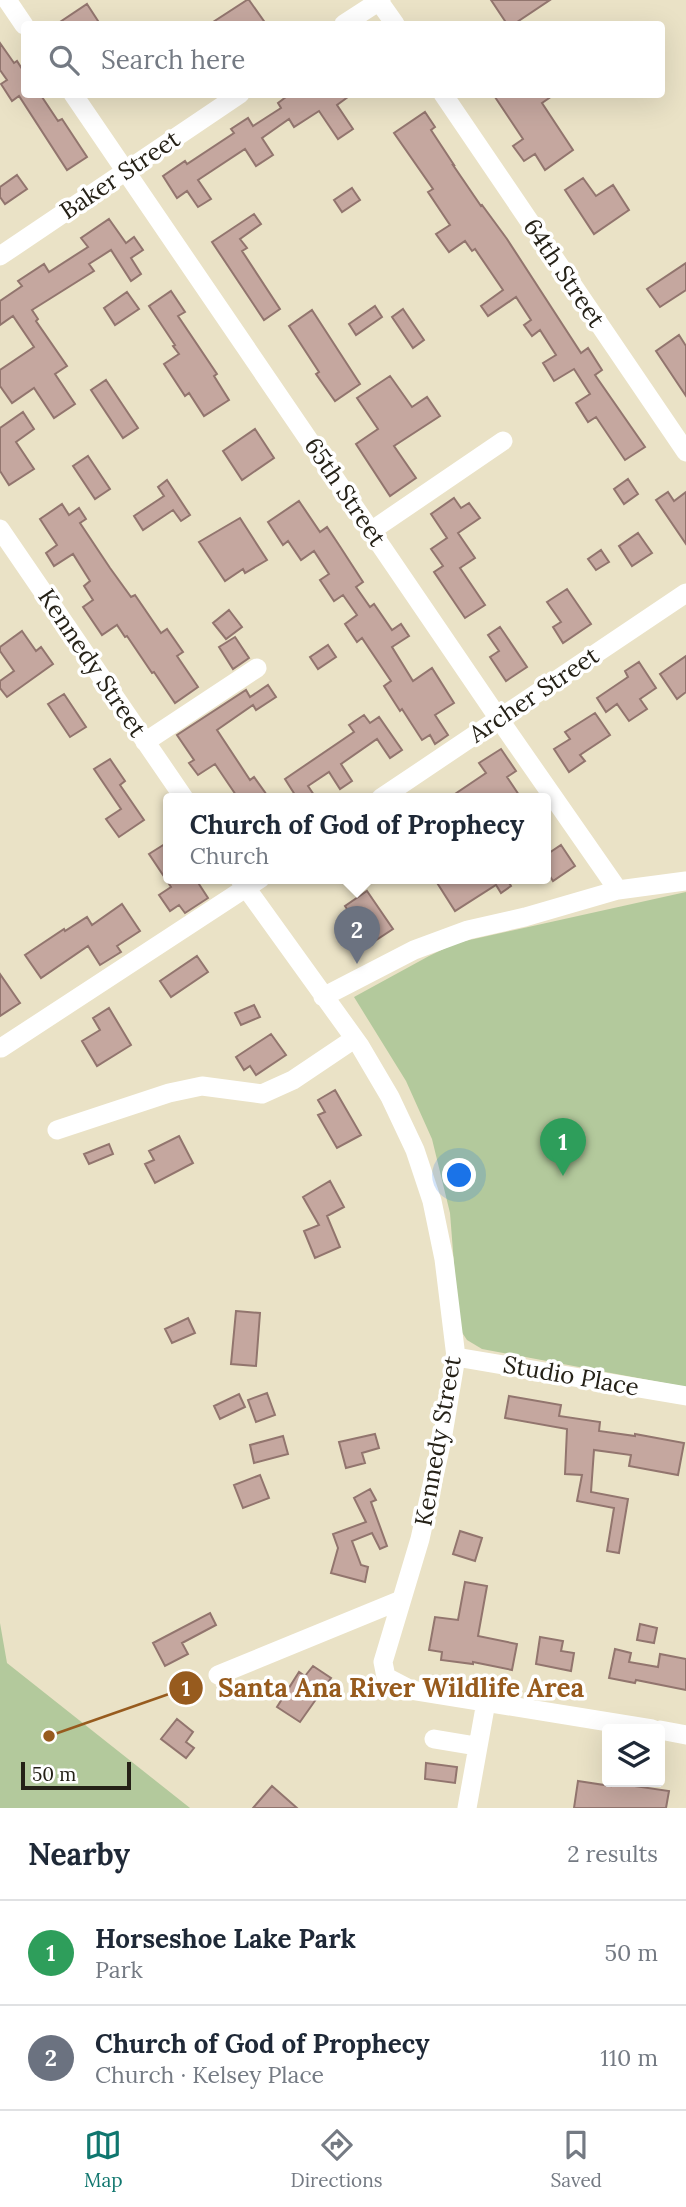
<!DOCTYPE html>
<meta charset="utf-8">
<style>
body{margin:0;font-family:Lora,serif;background:#f2f2f3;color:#1f2937}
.controls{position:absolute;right:21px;bottom:21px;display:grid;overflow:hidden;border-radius:7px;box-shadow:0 7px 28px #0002}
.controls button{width:63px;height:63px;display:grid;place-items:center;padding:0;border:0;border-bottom:2px solid #e0e1e3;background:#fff;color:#1f2937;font:35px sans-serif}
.scale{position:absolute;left:21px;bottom:18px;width:110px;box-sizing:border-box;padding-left:7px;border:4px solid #252117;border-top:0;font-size:19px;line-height:24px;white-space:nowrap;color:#252117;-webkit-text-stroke:5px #fff;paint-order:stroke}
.you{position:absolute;left:460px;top:1176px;width:24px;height:24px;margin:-18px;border:5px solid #fff;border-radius:50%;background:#1a73e8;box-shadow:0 0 0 10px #1a73e833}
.badge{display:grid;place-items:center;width:46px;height:46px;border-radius:50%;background:#0f766e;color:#fff;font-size:23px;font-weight:700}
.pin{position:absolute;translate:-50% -58px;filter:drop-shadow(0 2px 4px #0008)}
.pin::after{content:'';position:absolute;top:37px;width:24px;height:21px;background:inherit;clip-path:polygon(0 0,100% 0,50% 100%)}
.popup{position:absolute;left:163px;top:793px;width:388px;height:91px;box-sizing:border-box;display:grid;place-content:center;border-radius:7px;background:#fff;filter:drop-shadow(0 2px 5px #0005);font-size:23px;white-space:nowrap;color:#747a83}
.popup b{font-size:26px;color:#1f2937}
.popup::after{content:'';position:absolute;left:50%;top:100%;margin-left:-14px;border:14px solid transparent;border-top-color:#fff}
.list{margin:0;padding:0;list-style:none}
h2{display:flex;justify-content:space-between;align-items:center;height:91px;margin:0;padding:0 28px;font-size:30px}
h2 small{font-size:23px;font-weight:400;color:#747a83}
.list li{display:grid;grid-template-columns:46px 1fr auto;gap:21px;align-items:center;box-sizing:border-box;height:105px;padding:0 28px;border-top:2px solid #e0e1e3}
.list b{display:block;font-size:26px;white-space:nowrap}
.list p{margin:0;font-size:23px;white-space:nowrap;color:#747a83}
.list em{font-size:23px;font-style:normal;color:#747a83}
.icon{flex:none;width:38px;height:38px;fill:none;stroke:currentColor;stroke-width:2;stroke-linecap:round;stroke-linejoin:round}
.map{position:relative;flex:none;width:686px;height:1808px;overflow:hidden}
.search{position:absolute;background:#fff;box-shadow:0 7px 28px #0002;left:21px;right:21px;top:21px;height:77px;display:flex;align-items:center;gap:18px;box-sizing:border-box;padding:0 24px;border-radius:7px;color:#747a83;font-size:26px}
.sheet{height:301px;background:#fff}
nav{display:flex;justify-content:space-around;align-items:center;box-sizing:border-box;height:98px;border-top:2px solid #e0e1e3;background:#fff;font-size:19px;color:#747a83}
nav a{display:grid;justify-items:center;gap:4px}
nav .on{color:#0f766e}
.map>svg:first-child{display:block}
</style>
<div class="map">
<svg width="686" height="1808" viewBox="0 0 686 1808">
<rect width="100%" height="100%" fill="#eae2c6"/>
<path fill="#b3c99c" d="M686,892V1387L482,1349L467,1340L459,1328L450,1213L432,1139L406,1081L354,997L429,956L456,943Z
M0,1623L7,1663L190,1808H0Z"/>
<path fill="#c5a79f" stroke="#92756e" stroke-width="2" d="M247,0H249L266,24H210Z
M491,0H550L514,24H507Z
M87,4L100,24H57Z
M0,43L14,63L17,61L24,72V93L22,94H40L58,121L62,119L87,157L67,170L19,96L12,101L1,84L7,80L0,70Z
M290,94H352L337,105L353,129L338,139L319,111L294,127L289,119L262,138L273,155L256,166L245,149L198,180L211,199L198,207L187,191L177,198L163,176L185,161L187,164L234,133L231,129L248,118L253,126L281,108L278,103Z
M493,94H555L542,103L573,150L545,170L535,154L524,161L513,146L523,139Z
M425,112L435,127L431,130L454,165H453L481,206L482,205L507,239L581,353L588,348L602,370L595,375L645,447L625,460L596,417L588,422L576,403L590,394L574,369L554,381L543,363L556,355L540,330L532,336L524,325L531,320L516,297L488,316L481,306L503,290L475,249L472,251L465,241L449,252L436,234L450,225L428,192L433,189L394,133Z
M17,175L27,189L5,204L0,197V187Z
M583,178L596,196L613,185L629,210L594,234L565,190Z
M352,188L360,200L342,212L334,200Z
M254,214L261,224L240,239L247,248L242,251L280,309L264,320L212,242Z
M109,219L126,243L134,237L143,250L131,258L141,274L131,281L111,250L89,264L94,271L32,310L38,319L36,321L67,366L55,374L75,404L54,418L34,388L12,403L0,386V370L34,347L13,316L0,325V301L22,286L18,281L44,264L49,272L88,247L81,238Z
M686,263V290L660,307L647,289Z
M171,291L185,312L178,316L217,374L214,376L229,400L204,416L189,393L185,396L164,364L179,354L173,346L175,345L149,306Z
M127,292L139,309L115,325L104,308Z
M375,306L382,317L356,335L349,324Z
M403,309L424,340L413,348L392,317Z
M312,310L360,384L335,401L316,374L319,372L289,326Z
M679,335L686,346V396L656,351Z
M390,376L412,407L427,397L440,416L394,446L416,478L390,496L356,444L378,429L357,398Z
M106,380L138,428L123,438L91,390Z
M23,412L34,429L16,442L34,469L9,485L0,471V428Z
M255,429L274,458L242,480L223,451Z
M88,456L110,489L95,499L73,466Z
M628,479L638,494L624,504L614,489Z
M167,480L190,515L181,521L173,510L143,530L134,516L164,496L158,487Z
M668,492L674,501L686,492V544L656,500Z
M454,498L461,508L469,503L480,518L458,533L475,558L460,568L485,605L465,618L434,572L443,566L431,549L447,538L431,514Z
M299,501L320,532L327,527L339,545L363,582L356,587L370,607L374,604L392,630L401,624L409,636L392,647L413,681L432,668L454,703L435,715L448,735L435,744L430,735L422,740L402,709L400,711L384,686L391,681L362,638L357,642L345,624L357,615L343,595L334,601L320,580L329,574L314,551L301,560L288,541L283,545L268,522Z
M62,504L69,515L79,508L86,519L80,523L110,568L131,597L135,595L161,633L167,629L183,652L177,656L198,687L175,703L154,672L152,673L127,636L125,637L117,625L102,635L83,607L93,600L84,586L90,581L73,554L54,566L46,553L57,545L40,519Z
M240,518L267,560L245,573L243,569L225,581L199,542Z
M638,533L652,553L632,566L619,546Z
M601,550L609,562L596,570L588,559Z
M567,589L591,624L563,643L553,627L561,622L547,602Z
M229,610L242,627L226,639L213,623Z
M500,627L527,667L506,681L490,657L499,651L488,635Z
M22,631L36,651L41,647L53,664L7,697L0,688V681L14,671L0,651V647Z
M235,637L249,658L233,669L219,647Z
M328,645L336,657L318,669L310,657Z
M686,656V692L677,699L660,674Z
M639,662L656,688L640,699L647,709L629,721L617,704L606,712L597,698L628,677L625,671Z
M268,685L276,697L256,710L253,705L217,730L250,780L254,777L269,798H238L215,764L198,775L189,763L194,760L177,735L246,690L250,697Z
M64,694L86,727L70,737L48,704Z
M595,713L610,735L580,755L585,761L569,772L554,749L570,739L565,732Z
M364,715L370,723L379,717L402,750L390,758L377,739L341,764L352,781L340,789L329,772L308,786L316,798H297L285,779L354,732L349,725Z
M501,749L516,771L507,777L521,798H449L486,773L479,763Z
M110,759L125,781L120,785L144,820L119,837L106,819L121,809L94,769Z
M168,842V878H195L208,898L185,913L179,905L170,911L159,895L171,887L149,854Z
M561,845L575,866L553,881L546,870V855Z
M434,878H506L511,886L501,893L496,885L455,911Z
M367,891L393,929L370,944L345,906Z
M122,904L140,931L117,946L121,952L100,965L88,946L41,978L25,955L64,929L65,931L87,917L92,925Z
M197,956L208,972L171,997L160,981Z
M0,974L20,1003L0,1016Z
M254,1005L260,1017L241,1025L235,1013Z
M109,1008L131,1045L97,1066L82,1041L100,1030L93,1018Z
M271,1034L286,1055L256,1075L250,1066L244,1070L236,1057Z
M335,1090L361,1135L337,1148L318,1115L325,1112L318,1100Z
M179,1136L193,1163L155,1183L145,1164L154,1160L149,1151Z
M109,1144L113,1154L89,1164L84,1154Z
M330,1181L344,1207L327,1216L340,1247L315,1258L304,1231L319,1225L303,1197Z
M236,1311L260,1313L256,1366L231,1364Z
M188,1318L195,1333L172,1343L165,1329Z
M267,1393L275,1415L256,1422L248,1400Z
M239,1394L245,1407L220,1419L214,1406Z
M509,1396L561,1405L559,1416L600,1422L599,1431L635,1436V1434L684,1443L678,1475L629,1466L631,1455L594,1450L591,1492L628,1499L619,1553L607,1551L614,1508L577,1501L582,1475L565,1474L567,1429L505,1418Z
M375,1434L379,1448L362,1453L365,1463L346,1468L339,1442Z
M283,1436L288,1454L254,1463L250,1445Z
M260,1475L269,1498L243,1508L234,1485Z
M370,1489L376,1500L371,1502L387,1546L380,1549L372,1533L352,1541L361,1565L368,1567L365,1582L331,1573L338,1548L333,1534L366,1522L354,1498Z
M460,1531L482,1538L475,1561L453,1554Z
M465,1582L487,1586L478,1636L517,1644L512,1670L473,1662V1664L441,1660L442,1652L429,1650L435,1617L458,1620Z
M210,1613L216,1625L182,1643L188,1654L165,1666L153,1643Z
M640,1624L657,1628L654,1643L637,1640Z
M540,1637L563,1641L561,1651L574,1653L571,1671L536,1664Z
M615,1649L631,1653L629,1662L658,1667L660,1654L686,1659V1690L636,1680L635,1683L609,1678Z
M313,1666L331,1678L300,1722L277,1707L299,1672L305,1676Z
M177,1719L193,1732L186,1742L194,1748L186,1758L161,1739Z
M426,1763L457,1767L455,1783L425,1779Z
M578,1781L611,1786L612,1782H635L634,1786L669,1791L666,1808H574Z
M272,1786L297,1808H253Z"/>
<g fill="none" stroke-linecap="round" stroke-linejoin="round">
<path stroke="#fff" stroke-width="19" d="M7,0L24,25
M378,0L395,24
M344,24L381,0
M73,94L499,719L618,890
M443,94L686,452
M0,256L240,94
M0,529L184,798
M371,531L503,441
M145,742L257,668
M381,798L686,593
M239,878L360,1046L390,1097L415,1150L432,1201L444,1259L456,1357L442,1440L420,1539L383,1662L386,1677L411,1690L652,1729
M323,997L414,950L468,930L525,917L618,890L686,881
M1,1048L261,878
M57,1130L169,1093L202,1086L262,1094L293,1080L354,1039
M456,1357L686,1396
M218,1675L401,1600
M660,1730L686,1735
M434,1739L476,1746
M467,1808L486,1702"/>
</g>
<g text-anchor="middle" stroke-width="7" stroke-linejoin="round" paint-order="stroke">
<g font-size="24" fill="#252117" stroke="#fff">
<text transform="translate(120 175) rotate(-34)" y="8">Baker Street</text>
<text transform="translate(564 273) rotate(56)" y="8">64th Street</text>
<text transform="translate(345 492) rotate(56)" y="8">65th Street</text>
<text transform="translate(92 663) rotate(56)" y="8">Kennedy Street</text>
<text transform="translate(534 695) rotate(-34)" y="8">Archer Street</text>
<text transform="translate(571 1376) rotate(10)" y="8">Studio Place</text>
<text transform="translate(438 1441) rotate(-80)" y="8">Kennedy Street</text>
</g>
</g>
<path fill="none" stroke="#975b1e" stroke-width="2.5" d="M49 1736L186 1688"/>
<g fill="#975b1e" stroke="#fff" stroke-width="2.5">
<circle cx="49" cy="1736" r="7"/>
<circle cx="186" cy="1688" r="18"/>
</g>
<g font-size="21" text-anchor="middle" font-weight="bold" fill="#fff">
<text x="186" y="1696">1</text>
</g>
<g font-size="26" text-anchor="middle" font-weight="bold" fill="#975b1e" stroke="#fff" stroke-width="7" stroke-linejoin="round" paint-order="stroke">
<text x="401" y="1697">Santa Ana River Wildlife Area</text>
</g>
</svg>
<div class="controls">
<button><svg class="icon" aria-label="layers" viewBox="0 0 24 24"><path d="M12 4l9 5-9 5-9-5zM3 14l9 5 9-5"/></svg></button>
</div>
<div class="scale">50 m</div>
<div class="you"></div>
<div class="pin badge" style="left:563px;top:1176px;background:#2e9e5b">1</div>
<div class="pin badge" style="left:357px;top:964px;background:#6b7280">2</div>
<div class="popup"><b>Church of God of Prophecy</b>Church</div>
<div class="search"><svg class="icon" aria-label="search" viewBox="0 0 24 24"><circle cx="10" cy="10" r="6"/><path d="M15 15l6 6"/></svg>Search here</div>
</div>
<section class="sheet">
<h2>Nearby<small>2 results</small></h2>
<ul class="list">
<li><span class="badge" style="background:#2e9e5b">1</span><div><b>Horseshoe Lake Park</b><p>Park</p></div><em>50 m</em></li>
<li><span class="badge" style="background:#6b7280">2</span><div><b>Church of God of Prophecy</b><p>Church · Kelsey Place</p></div><em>110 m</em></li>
</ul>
</section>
<nav>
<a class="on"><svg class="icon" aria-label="map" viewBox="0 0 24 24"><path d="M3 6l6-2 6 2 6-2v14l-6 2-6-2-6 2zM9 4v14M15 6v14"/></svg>Map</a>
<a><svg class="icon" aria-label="directions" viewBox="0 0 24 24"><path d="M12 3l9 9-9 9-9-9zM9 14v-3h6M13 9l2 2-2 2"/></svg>Directions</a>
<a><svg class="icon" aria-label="saved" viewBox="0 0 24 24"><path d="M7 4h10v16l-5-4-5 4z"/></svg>Saved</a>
</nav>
